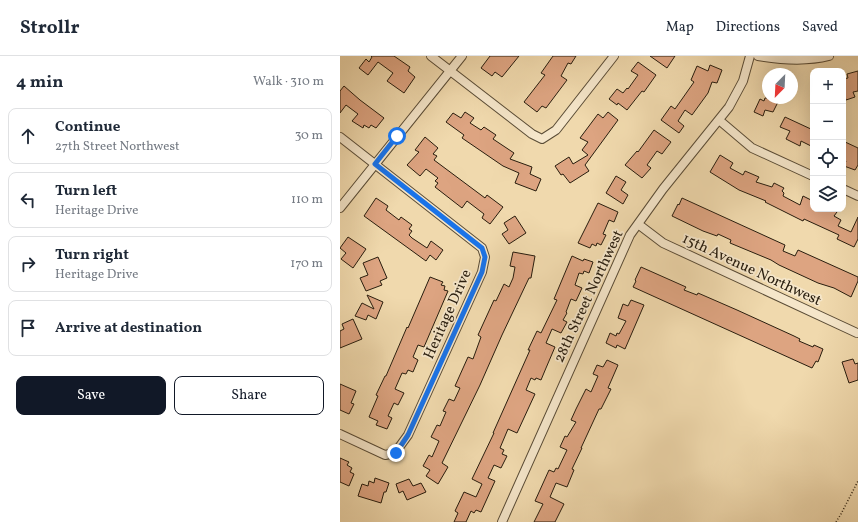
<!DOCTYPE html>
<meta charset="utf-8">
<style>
body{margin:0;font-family:Vollkorn,serif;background:#f2f2f3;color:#1f2937}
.controls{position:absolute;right:12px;top:12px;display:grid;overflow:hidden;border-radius:8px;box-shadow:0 4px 16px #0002}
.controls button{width:36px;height:36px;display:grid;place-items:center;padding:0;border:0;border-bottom:1px solid #e0e1e3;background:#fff;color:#1f2937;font:20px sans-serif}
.compass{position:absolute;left:422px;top:12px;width:36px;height:36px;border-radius:50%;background:#fff;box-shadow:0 4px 16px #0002;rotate:204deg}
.stop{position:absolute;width:12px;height:12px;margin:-9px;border:3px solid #1a73e8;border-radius:50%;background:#fff}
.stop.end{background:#1a73e8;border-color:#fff;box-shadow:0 1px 4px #0008}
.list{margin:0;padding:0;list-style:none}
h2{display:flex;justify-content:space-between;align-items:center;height:52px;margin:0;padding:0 16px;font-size:17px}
h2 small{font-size:13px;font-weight:400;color:#747a83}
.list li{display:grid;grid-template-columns:26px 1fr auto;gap:12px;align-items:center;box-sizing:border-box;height:56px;margin:0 8px 8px;padding:0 8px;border:1px solid #e0e1e3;border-radius:8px}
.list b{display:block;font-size:15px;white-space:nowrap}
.list p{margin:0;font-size:13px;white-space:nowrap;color:#747a83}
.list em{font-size:13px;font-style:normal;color:#747a83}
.actions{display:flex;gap:8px;padding:12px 16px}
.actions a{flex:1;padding:9px 0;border:1px solid #111827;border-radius:8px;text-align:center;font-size:14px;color:#111827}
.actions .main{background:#111827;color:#fff}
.icon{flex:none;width:22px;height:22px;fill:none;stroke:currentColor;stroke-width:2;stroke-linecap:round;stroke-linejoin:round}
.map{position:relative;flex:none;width:518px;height:466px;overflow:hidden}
header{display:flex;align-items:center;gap:24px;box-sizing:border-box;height:56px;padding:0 20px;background:#fff;border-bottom:1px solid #e0e1e3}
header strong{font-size:19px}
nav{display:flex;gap:22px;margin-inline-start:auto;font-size:14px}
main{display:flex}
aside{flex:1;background:#fff}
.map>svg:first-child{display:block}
</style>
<header>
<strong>Strollr</strong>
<nav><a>Map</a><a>Directions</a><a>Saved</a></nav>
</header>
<main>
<aside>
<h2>4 min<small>Walk · 310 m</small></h2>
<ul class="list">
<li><svg class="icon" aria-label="ahead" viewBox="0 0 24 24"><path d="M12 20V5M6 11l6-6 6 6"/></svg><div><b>Continue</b><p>27th Street Northwest</p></div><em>30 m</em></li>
<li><svg class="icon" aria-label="left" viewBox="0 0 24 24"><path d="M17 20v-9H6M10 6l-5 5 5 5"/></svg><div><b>Turn left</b><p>Heritage Drive</p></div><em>110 m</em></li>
<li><svg class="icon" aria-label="right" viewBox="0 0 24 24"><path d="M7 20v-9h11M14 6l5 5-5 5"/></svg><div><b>Turn right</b><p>Heritage Drive</p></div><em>170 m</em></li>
<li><svg class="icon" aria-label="arrive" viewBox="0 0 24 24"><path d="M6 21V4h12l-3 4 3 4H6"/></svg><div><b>Arrive at destination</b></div></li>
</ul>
<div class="actions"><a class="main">Save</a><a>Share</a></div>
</aside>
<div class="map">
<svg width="518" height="466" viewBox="0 0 518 466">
<rect width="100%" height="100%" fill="#f0d9ad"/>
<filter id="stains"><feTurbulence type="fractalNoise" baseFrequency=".005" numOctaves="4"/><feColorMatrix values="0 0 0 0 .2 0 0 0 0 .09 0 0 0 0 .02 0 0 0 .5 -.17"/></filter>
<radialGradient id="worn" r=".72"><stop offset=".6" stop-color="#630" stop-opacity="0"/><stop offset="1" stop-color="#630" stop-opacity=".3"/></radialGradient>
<path fill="#dda481" stroke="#281d0e" d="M31,0H54L70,11L68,15L75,21L64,37L47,25L53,17L38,6L28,19L19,12L26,3L29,6L32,1Z
M150,0H179L162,21L155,16L152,20L141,12Z
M213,0H236L231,8L228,7L221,20L227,24L206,52L202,50L197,56L184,46L205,19L201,17Z
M310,0H335L327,12Z
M298,6L316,19L304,36L302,35L287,54L278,47L277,49L269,43L277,33L283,37L287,32L288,33L298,19L291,15Z
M370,9L382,14L377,27L372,26L368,37L352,59L345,54L338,65L344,70L339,77L321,64L331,50L335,53L354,26L351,24L357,10L368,15Z
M518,15V35L513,36L515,41L506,44L503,33V23L508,22L507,18Z
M4,30L20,44L44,62L36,72L31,69L29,72L24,69L23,72L12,65L18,58L6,49L0,57V35Z
M425,42H440L433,56L425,54L423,60L414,56L420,43L424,45Z
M125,56L134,62L130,67L141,74L144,71L156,79L153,83L174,97L170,103L192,111L190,118L201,123L196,135L175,127L179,117L163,110L122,82L124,79L106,66L113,57L121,62Z
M268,56L278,64L245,109L249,115L230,127L223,118L221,119L215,110L229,101L233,108L248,99L242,94L248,86L240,82L258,58L263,62Z
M445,61L473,74V91L461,85L460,90L446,83L450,75L440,71Z
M314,74L331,86L322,98L317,95L307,109L311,112L302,122L285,109L297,95L298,96Z
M85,81L98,92L93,98L97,100L94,104L145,142L147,139L163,151L150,168L142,162L144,158L127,145L122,152L95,131L98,127L95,125L98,122L86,113L80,120L67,109L79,96L75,94Z
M503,85L518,92V109L515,114L504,110L506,105L503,104Z
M380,99L393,107L390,112L403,119L405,115L419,121L416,126L432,131L434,127L444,132L442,135L444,137L443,140L460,149L463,140L473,145V153H491L497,156L494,160L501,164L498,170L511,176L518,161V183L514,191L497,183L499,179L464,163L463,165L425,146L426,145L399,134L370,116Z
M276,120L286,126L281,134L288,139L283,148L266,137Z
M36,142L48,150L46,154L59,164L61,161L72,169L69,173L72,175L69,179L72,182L87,192L91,185L103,194L96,204L90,199L86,205L24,160Z
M342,142L445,189L443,195L455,200L458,194L518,221V225L511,241L494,232L478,227L439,209L431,204L390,187L391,184L378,178L377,180L363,175L332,160L338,148L339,149Z
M258,147L278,156L274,166L269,164L263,178L266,179L261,189L257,187L256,190L252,188L250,192L238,187Z
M175,160L186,177L169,188L162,178L168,174L164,167Z
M8,181L26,193L13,212L1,203L6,197L0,192Z
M173,196L195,200L191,222H189L162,279L140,329L102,407L108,411L98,428L86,420L90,414L83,410L89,399L92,401L99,385L91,381L97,369L100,370L106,356L103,355L109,343L114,345L120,332L115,330L128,301L133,303L141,281L138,279L154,244L156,245L164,228L169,231L173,222L175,211L170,210Z
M232,200L243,205L244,203L253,206L249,217L244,215L243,218L239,217L235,229L242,232L236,245L231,243L226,256L227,257L223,264L227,266L221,277L212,273L206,287L215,291L206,312L201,324L196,322L195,324L191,322L186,334L195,338L177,377L168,373L160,392L164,394L162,398L167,400L161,412L154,409L148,422L155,425L141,456L136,454L134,457L131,455L126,466H114L118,457L115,455L124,436L136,441L142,428L132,423L154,377H153L190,294H188L197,275L201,277L217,244L214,243Z
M38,201L47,222L40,225L42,229L26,235L20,222L28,219L23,207Z
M301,211L346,231L344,234L357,239L358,237L397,254L454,280L460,283L459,285L473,291L474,289L483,293L478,306L476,305L472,312L293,231L296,225L295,224Z
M90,221L103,226L101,229L105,230L104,234L108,235L84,291L78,289L73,301L78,304L73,316L68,314L66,318L62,317L55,333L64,337L58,349L54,347L48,360L52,362L47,373L36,369L38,365L29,361L38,340L36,339L45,320H46L67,271L68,272Z
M27,239L43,246L36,263L28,259L26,264L15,260L22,247L34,253Z
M291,244L304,249L285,293L277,289L276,292L266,287L270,277L276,280L277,277L279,278L286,265L278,262L283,248L288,250Z
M13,263L22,283L0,292V275L4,273L2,268Z
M513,303L515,308L518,307V324L509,327L502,306Z
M267,304L278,309L268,332L271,333L261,353H259L241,392H242L232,413L234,414L227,431L216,427L210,441L224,448L215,466H194L203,448L195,445L209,414L214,416L216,412L218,413L227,394L220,391L225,380L227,381L236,366L231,364L236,353L246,333L251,336L258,320L253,318L257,309L263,311Z
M0,328L16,335L11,347L14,348L9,358L0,354Z
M0,402L9,406L7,409L12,412L10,416L14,418L9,430L0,426Z
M35,422L49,427L46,436H44L41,447L18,440L22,428L28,430L29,425L34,427Z
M69,423L73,430L81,427L86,436L67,444L63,435L59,437L56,428Z"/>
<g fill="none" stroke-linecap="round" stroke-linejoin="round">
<defs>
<path id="minor" d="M91,0L192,78L202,83L216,74L274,0
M418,0C441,4 466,6 489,0
M379,64L412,92L473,120
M0,81L142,192L145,201L142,216L68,379L55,397L45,399L0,378
M503,133L518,140
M0,152L122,0
M298,168L323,187L517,277
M162,466L290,179L323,133L389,51L403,25L410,0"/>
</defs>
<use href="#minor" stroke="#5a4c36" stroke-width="10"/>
<path stroke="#281d0e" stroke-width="1.5" stroke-dasharray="1 2" stroke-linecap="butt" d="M496,466L501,458L518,425"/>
<use href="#minor" stroke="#f5e6ca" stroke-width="8"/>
</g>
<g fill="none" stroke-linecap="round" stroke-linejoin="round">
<path stroke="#1a73e8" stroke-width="5" d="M56,397L68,379L142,216L145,201L142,192L35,108L57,80"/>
</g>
<g text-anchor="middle" stroke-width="3.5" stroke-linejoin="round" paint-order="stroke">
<g font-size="15" fill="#281d0e" stroke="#f5e6ca">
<text transform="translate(412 213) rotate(25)" y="5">15th Avenue Northwest</text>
<text transform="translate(248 240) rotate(-65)" y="5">28th Street Northwest</text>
<text transform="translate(107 258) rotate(-66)" y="5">Heritage Drive</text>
</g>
</g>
<rect width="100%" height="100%" filter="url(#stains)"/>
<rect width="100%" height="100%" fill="url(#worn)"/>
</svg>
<div class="controls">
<button>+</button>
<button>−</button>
<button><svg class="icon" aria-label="locate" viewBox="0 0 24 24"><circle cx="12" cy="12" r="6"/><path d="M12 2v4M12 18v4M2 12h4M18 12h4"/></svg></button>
<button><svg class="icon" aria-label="layers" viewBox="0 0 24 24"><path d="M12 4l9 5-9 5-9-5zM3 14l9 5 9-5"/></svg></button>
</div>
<svg class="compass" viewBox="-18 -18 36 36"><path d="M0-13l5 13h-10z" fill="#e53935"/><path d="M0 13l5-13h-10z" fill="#747a83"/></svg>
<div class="stop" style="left:57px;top:80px"></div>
<div class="stop end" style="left:56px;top:397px"></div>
</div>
</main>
